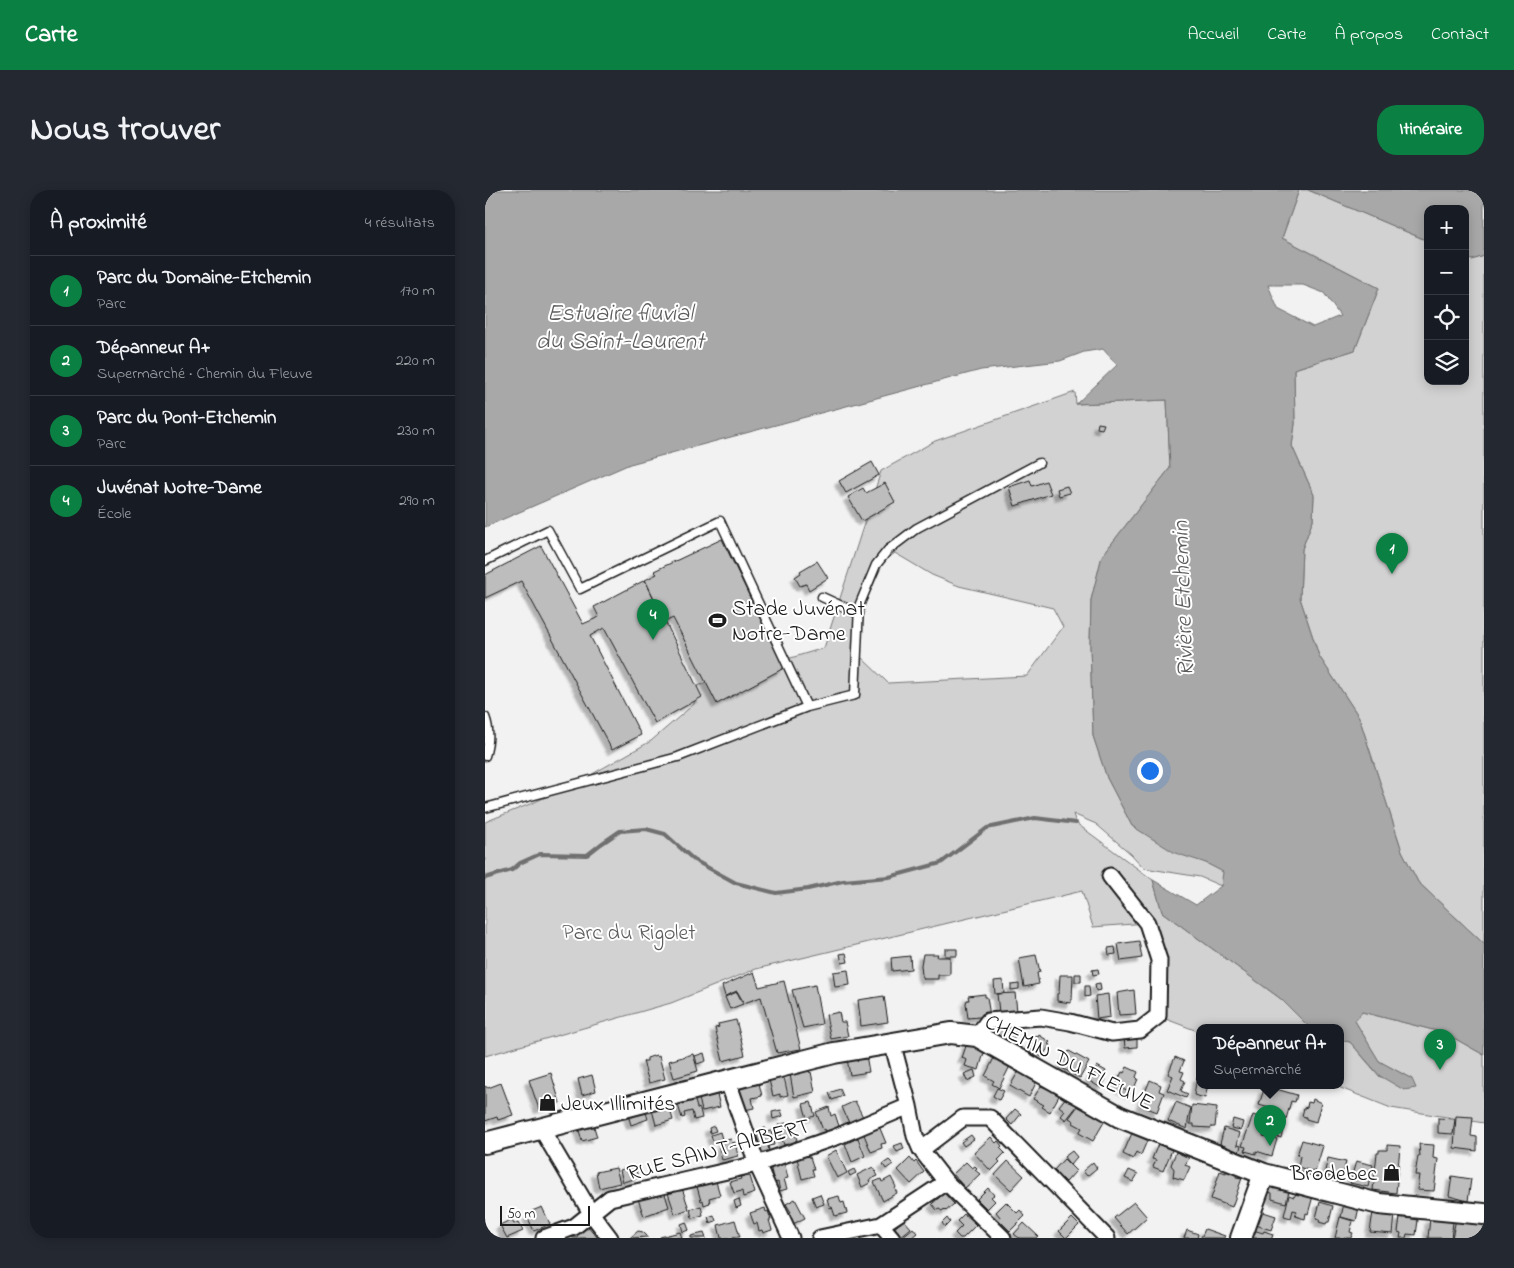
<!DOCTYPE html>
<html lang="fr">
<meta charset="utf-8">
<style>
body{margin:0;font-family:"Indie Flower",sans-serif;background:#242831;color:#f1f3f6}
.controls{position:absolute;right:15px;top:15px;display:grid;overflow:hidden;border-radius:10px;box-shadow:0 2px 12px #0003}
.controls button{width:45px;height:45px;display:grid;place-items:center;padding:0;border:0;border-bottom:1px solid #363941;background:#171b24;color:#f1f3f6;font:25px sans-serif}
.scale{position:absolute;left:15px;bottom:12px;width:90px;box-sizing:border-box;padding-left:5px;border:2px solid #1c1c1c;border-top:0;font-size:14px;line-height:18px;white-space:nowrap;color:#1c1c1c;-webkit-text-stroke:4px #fff;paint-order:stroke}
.you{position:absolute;left:664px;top:580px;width:18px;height:18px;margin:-12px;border:4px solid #fff;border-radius:50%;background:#1a73e8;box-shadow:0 0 0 8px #1a73e833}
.badge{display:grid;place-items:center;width:32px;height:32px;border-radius:50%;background:#0b8043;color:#fff;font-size:16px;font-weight:700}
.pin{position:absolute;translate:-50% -41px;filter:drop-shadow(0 1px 2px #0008)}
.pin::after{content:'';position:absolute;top:26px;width:18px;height:15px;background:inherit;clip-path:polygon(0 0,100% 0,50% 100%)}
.popup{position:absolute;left:711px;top:834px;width:148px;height:65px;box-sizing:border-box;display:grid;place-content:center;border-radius:10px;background:#171b24;filter:drop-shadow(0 1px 4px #0005);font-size:16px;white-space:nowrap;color:#9ea1a6}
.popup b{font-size:19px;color:#f1f3f6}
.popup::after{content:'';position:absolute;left:50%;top:100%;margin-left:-10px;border:10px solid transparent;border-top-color:#171b24}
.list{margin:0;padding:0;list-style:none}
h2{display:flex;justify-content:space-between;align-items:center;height:65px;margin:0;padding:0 20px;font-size:21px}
h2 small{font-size:16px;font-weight:400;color:#9ea1a6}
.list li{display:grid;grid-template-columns:32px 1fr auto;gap:15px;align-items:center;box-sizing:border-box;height:70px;padding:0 20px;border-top:1px solid #363941}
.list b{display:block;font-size:19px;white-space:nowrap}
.list p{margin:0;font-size:16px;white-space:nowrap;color:#9ea1a6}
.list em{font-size:16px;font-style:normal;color:#9ea1a6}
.icon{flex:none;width:28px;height:28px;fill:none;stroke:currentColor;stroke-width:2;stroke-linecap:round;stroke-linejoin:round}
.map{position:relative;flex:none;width:999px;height:1048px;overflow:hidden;border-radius:20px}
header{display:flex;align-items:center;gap:30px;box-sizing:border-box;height:70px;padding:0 25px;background:#0b8043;color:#fff}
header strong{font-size:24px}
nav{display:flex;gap:28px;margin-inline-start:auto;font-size:18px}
.intro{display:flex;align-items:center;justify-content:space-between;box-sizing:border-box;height:120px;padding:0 30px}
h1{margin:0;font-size:35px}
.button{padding:12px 22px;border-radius:20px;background:#0b8043;color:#fff;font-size:18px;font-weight:700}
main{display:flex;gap:30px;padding:0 30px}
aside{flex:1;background:#171b24;border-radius:20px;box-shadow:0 2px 12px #0003}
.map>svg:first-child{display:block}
</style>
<header>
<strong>Carte</strong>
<nav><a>Accueil</a><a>Carte</a><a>À propos</a><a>Contact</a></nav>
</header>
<div class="intro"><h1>Nous trouver</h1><a class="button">Itinéraire</a></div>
<main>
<aside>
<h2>À proximité<small>4 résultats</small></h2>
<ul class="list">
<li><span class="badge">1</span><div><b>Parc du Domaine-Etchemin</b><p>Parc</p></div><em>170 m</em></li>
<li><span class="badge">2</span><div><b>Dépanneur A+</b><p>Supermarché · Chemin du Fleuve</p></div><em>220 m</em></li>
<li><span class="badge">3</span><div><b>Parc du Pont-Etchemin</b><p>Parc</p></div><em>230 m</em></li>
<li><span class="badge">4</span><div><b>Juvénat Notre-Dame</b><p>École</p></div><em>290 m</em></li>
</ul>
</aside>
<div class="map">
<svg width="999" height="1048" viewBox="0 0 999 1048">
<defs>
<filter id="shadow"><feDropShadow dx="-4.5" dy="4.5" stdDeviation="1" flood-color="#0004"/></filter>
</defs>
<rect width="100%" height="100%" fill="#f2f2f2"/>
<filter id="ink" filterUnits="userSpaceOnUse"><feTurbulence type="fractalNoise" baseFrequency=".02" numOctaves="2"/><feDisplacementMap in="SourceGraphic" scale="10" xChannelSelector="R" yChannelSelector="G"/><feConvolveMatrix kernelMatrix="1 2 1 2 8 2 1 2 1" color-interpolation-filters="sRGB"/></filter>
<g filter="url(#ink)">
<path fill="#d2d2d2" stroke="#777" fill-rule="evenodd" d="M814,0H823L943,51V191H980V67L987,70L999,66V754L933,692L917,661L874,527L834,466L815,408L817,359L828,330L829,305L807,256L810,234L809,179L870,160L894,98L797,48Z
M590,202L591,214L682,210L685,278L617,366L606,410L605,455L608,546L622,588L647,636L739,682L736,696L715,687L659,678L646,664L611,634L588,624L591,633L668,690L677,722L796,809L824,837H715V842L673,826L662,733L608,737L597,701L271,779L186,813L0,866V632L50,612L102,587L166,551L209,514L212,496L339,458L396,281L450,251ZM410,363L447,385L474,396L568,418L578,437L542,486L403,493L375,466L379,416L399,371Z
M877,822L960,843L999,865V933L906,918L848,895H855V850L865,852L895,887L927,889L894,871L870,831Z"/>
<path fill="#a8a8a8" stroke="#707070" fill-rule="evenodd" d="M0,0H814L797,48L894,98L870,160L809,179L810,234L807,256L829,305L828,330L817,359L815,408L834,466L874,527L917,661L933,692L999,754V865L960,843L877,822L870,831L894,871L927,889L931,898L919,900L895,886L865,852L855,850V837H824L796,809L677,722L668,690L711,715L736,696L738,682L721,673L690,663L647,636L622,588L608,546L605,455L606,410L617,366L685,278L682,210L591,214L632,175L618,159L599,162L575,171L496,180L145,274L0,337ZM783,95H818L839,103L855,126L828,137L793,119Z
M823,0H999V66L987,70L980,67V19H943V51Z"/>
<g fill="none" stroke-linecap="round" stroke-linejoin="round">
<path stroke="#707070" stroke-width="4" d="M0,688L27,680L35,673L55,664L102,665L116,654L135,641L161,639L180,644L209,670L251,693L291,703L323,699L358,691L404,687L456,673L502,638L550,628L591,633"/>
</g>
<path fill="#bdbdbd" stroke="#1c1c1c" filter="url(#shadow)" d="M613,233L619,234L617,239L612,238Z
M387,272L394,285L361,303L354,291Z
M545,290L547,296L561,291L566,304L530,316L524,297Z
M400,293L410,312L377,331L363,307L378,298L381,303Z
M582,296L585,303L574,306L572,299Z
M237,349L299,478L232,514L188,428L180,432L160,390L172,384L169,381Z
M56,356L98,434L114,427L109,417L160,390L217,507L170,533L119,438L105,446L156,545L127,560L36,391L0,408V385Z
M332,371L343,388L324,400L321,394L315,396L310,387L316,383L315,381Z
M654,751L657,768L636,771L633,754Z
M630,757L631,764L624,765L623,758Z
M460,759H472V766H460Z
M361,763L363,772L357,773L355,764Z
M438,764H453L452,767H465V785H453V789H439L437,785L436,775Z
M551,765L555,782L552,783L554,794L539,797L534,768Z
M425,766L426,779L407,781L406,768Z
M613,779L614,784L608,785L607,780Z
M363,780L365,795L350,797L348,782Z
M269,782L274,797L299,791L316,859L292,863L276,807L259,813L252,801L240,806L237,796Z
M590,784H596V792H590Z
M575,785H588L587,810H586V813L572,811V804L574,803Z
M518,790L519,803L510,804L509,791Z
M615,793L616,800L611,801L610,794Z
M534,794V799L526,800V795Z
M330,795L337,834L318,838L307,800Z
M600,796H604L605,806L600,807Z
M649,800L651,824L634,825L632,803Z
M252,802L258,814L245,819L240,807Z
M530,803L532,821L514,822L512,804Z
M500,804V807H502L505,826L483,828L481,813L482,810H484L483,806Z
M623,804L625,827L612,829L610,806Z
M399,806L403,832L376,836L373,810Z
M354,822L356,832H360L363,846L346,849L341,825Z
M251,830L260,865L238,871L230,838L234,837L233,834Z
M515,834H536L527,852L511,845Z
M554,845L565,852L563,854L565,855L557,867L543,857L551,846L553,847Z
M652,845V857L640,858L639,846Z
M482,853L500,859L494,880L480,876L482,870L477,868Z
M584,861L604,872L595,888L575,877Z
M219,863L221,871L212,874L210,866Z
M208,864L213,881L189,888L184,871Z
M511,864L527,872L514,898L507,894L509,891L500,886Z
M171,865L172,867L174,866L180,889L164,893L158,871H162V868Z
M381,865L384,882L365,885L362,869Z
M690,867L699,871L695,881L699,882L696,889L700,891L696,901L703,904L701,908L682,900L688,886L683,884Z
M612,876L621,881L618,886L610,881Z
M642,877L653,882L651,887L653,889L647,903L635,898L636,893L632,892L637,882L639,883Z
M535,879L553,889L544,907L525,896Z
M324,880L325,883L326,882L330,902L309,907L305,884Z
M489,880L491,887L482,891L479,884Z
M608,882L621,889L616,898L603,890Z
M66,883L75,913L54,919L44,890Z
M107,885L111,901L97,905L93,889Z
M294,885L295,888L299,887L303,905L295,907V904L288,906L284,890Z
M712,887L715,888V895H723L720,908L709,905Z
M273,889L277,906L267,908L269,918L255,921L249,895Z
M665,890L676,895L674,901L679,903L672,922L655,915Z
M16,893L28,925L13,930L12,927L0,931V896L3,898Z
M556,896L575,904L565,922L557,917L559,915L548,909Z
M512,898L519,901L514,910L508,906Z
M355,899L358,906L347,910L344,903Z
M779,899L790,902L791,899L812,905L810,912L806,911L796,948L781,944L788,919L774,915Z
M231,900L235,917L217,921L213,904Z
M585,902L596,911L581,930L576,926L580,921L574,916Z
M208,904L212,918L215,919L217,928L209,930L207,921L199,923L200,927L197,928L191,908Z
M828,909L836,913L831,932L821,929V927L817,926L819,918L822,917L823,912L827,913Z
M370,911L378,927L364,933L357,917Z
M183,912L188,930L171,935L166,916Z
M326,912L330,926L322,928L318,914Z
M691,912L706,918L704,925L702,939L683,931Z
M600,915L622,927L608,951L594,943L597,938L588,933L589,931L584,928L593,916L599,918Z
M707,915L732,918L730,937H726V938L709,937V934H705Z
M159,916L163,929L146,935L142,921Z
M344,917L346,926L350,924L354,936L352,937L353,939L342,944L340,939L338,940L331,922Z
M530,919L536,924L527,935L521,929Z
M296,920L298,926L288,929L287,922Z
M768,925L782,930L778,946L792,949L787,966L771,961V964L760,961L761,957L757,956Z
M971,926L988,927L986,946L992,947V961L969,958Z
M953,928L970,929L968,944L953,943Z
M748,929L758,932L756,940L746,938Z
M107,930L112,947L97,951L92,933Z
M301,933L302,934L307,933L312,950L310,951L311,954L301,957V954L299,955L293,935Z
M229,936L231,941L225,943L224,938Z
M394,936L401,953L396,954L397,958L386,962L378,942Z
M280,938L281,942L286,941L289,955L283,956L284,961L271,964L267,944L277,941V939Z
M739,938L755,943L752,955L756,956L754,962L735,954Z
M235,942L237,949L228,951L226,945Z
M647,943L664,946L656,965L651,962L648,969L638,964Z
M486,945L489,949L479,956L476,952Z
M506,947L511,953L513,951L517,956L515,958L520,963L513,970L515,972L506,981L489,963Z
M373,948L380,966L367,972L360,954Z
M246,949L247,953L250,952L253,966L237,970L234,957L237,955V951Z
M817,950L838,956L830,982L813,977L815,966L812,965Z
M417,953L419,959L412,962L409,956Z
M673,954L687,960L678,981L668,977L671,970L667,969Z
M934,954L949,955L948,968L953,969L949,1001L932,1000L934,985H930L933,966H935Z
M902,955L915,956L911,1003L888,1000L892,963H894V960H902Z
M351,960L362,983L352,988L341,966Z
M587,961L592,967L585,975L579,967Z
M691,962L704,968L700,975L705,977L699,990L688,987L689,979L686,975Z
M322,965L323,967H325L329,979H327L329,986L317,989L312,968Z
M425,968L429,973L431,971L439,982L426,994L413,980Z
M843,968L861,972L857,989L839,985Z
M579,969L591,981L581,992L577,988L575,990L570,985L572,983L569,980Z
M404,970L408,974L401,979L398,974Z
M523,971L539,986L526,1000L510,985Z
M871,971L888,975L883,997L865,993Z
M299,972L303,988L299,989L302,999L295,1001L293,992L289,993L285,975Z
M481,972L487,978L490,976L492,978L490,980L495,984L480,998L468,984Z
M608,972L612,978L602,986L598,981Z
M150,976L153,988L138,992L135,980Z
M388,977L393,986L384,990L385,993L377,997L372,985Z
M131,978L135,993L114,998L111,982Z
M369,979L371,983L365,986L363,982Z
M644,980L653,984L648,992L640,988Z
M742,980L752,984L751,987L757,988L747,1017L726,1009L735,981L741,983Z
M258,985L259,987L265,986L270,1003L258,1007L257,1001L249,1003L245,992L256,989L255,986Z
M967,986L986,989L983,1011L964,1006Z
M406,987L411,997L410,999L412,1003L398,1011L389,992L396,989L397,992Z
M230,988L235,1005L224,1008L225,1013L219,1015L218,1010L216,1011L211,993Z
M782,994L790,995L789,998L804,1001L801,1013L787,1009V1003L780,1001Z
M197,998L204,1019L190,1024L183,1003Z
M503,998L509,1005L506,1007L510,1011L502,1019L492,1009Z
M179,1001L184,1017L159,1026L153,1009Z
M813,1001L828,1006L823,1024L821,1023L820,1029L810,1026L812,1021L808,1020L806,1028L799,1026L804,1005L809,1007Z
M459,1003L469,1014L461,1021L459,1019L457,1021L454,1019L452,1020L447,1014Z
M335,1004L339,1014L331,1017L327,1007Z
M354,1006L356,1013L359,1012L362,1023L350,1026L347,1017L345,1018L342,1009Z
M254,1009L256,1016L251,1018L249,1011Z
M310,1009L320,1028L308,1034L302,1024L306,1022L301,1014Z
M521,1012L532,1023L535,1020L540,1026L525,1041L514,1030L516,1028L511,1022Z
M649,1012L662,1027L643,1044L629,1028Z
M835,1012L848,1016L844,1032H842L841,1034L834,1032L835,1029L831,1028Z
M859,1013L874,1017L871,1031L856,1027Z
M216,1016L218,1025L207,1028L205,1019Z
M57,1017L65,1034L49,1041L42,1026L48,1024L47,1021Z
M280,1018L281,1022L283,1021L286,1030H284L287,1040L278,1043L277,1040L274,1041L272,1033L269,1034L265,1023Z
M772,1020L791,1026L786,1040L768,1034Z
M888,1022L910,1025L908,1044L885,1042Z
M479,1024L484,1028L485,1027L490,1031L488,1032L491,1035L478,1048H475L470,1043L477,1036L472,1031Z
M229,1025L231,1031L225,1033L223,1027Z
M855,1027L868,1031L865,1042L868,1043L866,1048H850Z
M915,1027L933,1030L931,1045L922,1044L921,1048H915L916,1043L913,1042Z
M462,1028L465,1032L460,1037L457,1033Z
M587,1028L594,1035L581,1048L574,1041Z
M945,1028L968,1032L966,1048H943Z
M27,1029L29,1034L33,1032L38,1041L22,1048L15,1035Z
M971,1029L999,1034V1038L995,1048H967Z
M250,1030L255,1047L236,1048L233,1035Z
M419,1030L426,1038L415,1047L408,1039Z
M201,1032L204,1040L198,1042L196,1034Z
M539,1033L553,1046L551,1048H534L529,1044Z
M102,1035L113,1048H88L87,1047Z
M428,1038L432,1043L426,1048H419L417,1047Z
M720,1039L740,1046L739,1048H716Z
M702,1040L713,1044L712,1048H699Z
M768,1040L778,1043L779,1041L788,1044L787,1048H765Z
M153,1041L158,1042L163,1047L145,1048Z
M195,1042L197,1048H175V1047Z
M219,1043L221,1048H206V1046Z"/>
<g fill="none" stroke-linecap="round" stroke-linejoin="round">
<defs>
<path id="lane" d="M0,371L63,340L95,399L235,331L322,517
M337,407L374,424
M0,527C5,540 4,553 0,566
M0,618L193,567L322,517L370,505L374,416L391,375L403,360L432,338L554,273"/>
<path id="street" d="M492,846L503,831L556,827L585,832L627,843L655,840L673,826L674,770L662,733L625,686
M407,852L424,916L430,946L436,960L461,992L518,1048
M242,889L272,974L306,1048
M56,938L106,1023L125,1048
M436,960L478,928H505L622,1048
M396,1035L407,1048
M59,1048L89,1037L125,1008L272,974L351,947L424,916
M335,1048L396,1035L461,992"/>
<path id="secondary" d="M0,953L349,863L466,843L492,846L635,927L779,984L894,1014L999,1024
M756,1048L779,984"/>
</defs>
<use href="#lane" stroke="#1c1c1c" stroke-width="11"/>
<use href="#street" stroke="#1c1c1c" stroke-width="19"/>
<use href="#secondary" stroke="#1c1c1c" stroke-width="24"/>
<use href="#lane" stroke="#fff" stroke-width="8"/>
<use href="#street" stroke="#fff" stroke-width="15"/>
<use href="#secondary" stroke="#fff" stroke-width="20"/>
</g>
</g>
<defs>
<symbol id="stadium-bare" viewBox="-9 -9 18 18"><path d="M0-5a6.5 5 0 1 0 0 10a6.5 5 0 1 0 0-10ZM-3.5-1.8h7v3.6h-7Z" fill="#1c1c1c" stroke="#fff" stroke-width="2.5" paint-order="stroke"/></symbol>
<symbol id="shop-bare" viewBox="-9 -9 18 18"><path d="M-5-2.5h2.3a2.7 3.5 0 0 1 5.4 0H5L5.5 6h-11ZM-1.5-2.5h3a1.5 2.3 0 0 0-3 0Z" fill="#1c1c1c" stroke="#fff" stroke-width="2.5" paint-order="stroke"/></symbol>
</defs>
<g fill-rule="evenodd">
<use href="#stadium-bare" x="220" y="418" width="25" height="25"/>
<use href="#shop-bare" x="50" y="900" width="25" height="25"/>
<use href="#shop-bare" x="894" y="970" width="25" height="25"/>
</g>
<g text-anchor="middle" stroke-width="4" stroke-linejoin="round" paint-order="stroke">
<g font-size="22" fill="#1c1c1c" stroke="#fff" text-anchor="start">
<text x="247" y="425">Stade Juvénat<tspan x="247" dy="25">Notre-Dame</tspan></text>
<text x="76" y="920">Jeux Illimités</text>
<text x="892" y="990" text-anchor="end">Brodebec</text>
</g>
<g font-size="22" fill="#5c5c5c" stroke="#fff">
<text x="144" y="749">Parc du Rigolet</text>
</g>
<g font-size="22" fill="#1c1c1c" stroke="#fff">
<text transform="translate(585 871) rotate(27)" y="8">CHEMIN DU FLEUVE</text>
<text transform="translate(233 958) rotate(-15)" y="8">RUE SAINT-ALBERT</text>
</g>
<g font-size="24" font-style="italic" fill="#5b5b5b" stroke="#fff">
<text x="135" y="130">Estuaire fluvial<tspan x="135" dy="28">du Saint-Laurent</tspan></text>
<text transform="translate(697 409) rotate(-92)" y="8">Rivière Etchemin</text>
</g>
</g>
</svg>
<div class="controls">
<button>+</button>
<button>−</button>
<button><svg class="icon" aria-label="locate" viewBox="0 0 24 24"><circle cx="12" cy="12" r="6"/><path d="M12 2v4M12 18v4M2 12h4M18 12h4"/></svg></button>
<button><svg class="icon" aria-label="layers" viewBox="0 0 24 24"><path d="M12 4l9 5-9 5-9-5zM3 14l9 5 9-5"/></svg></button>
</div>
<div class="scale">50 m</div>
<div class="you"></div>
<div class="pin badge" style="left:907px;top:384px">1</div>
<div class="pin badge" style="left:785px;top:956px">2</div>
<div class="popup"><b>Dépanneur A+</b>Supermarché</div>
<div class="pin badge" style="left:955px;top:880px">3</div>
<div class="pin badge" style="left:168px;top:450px">4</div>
</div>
</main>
